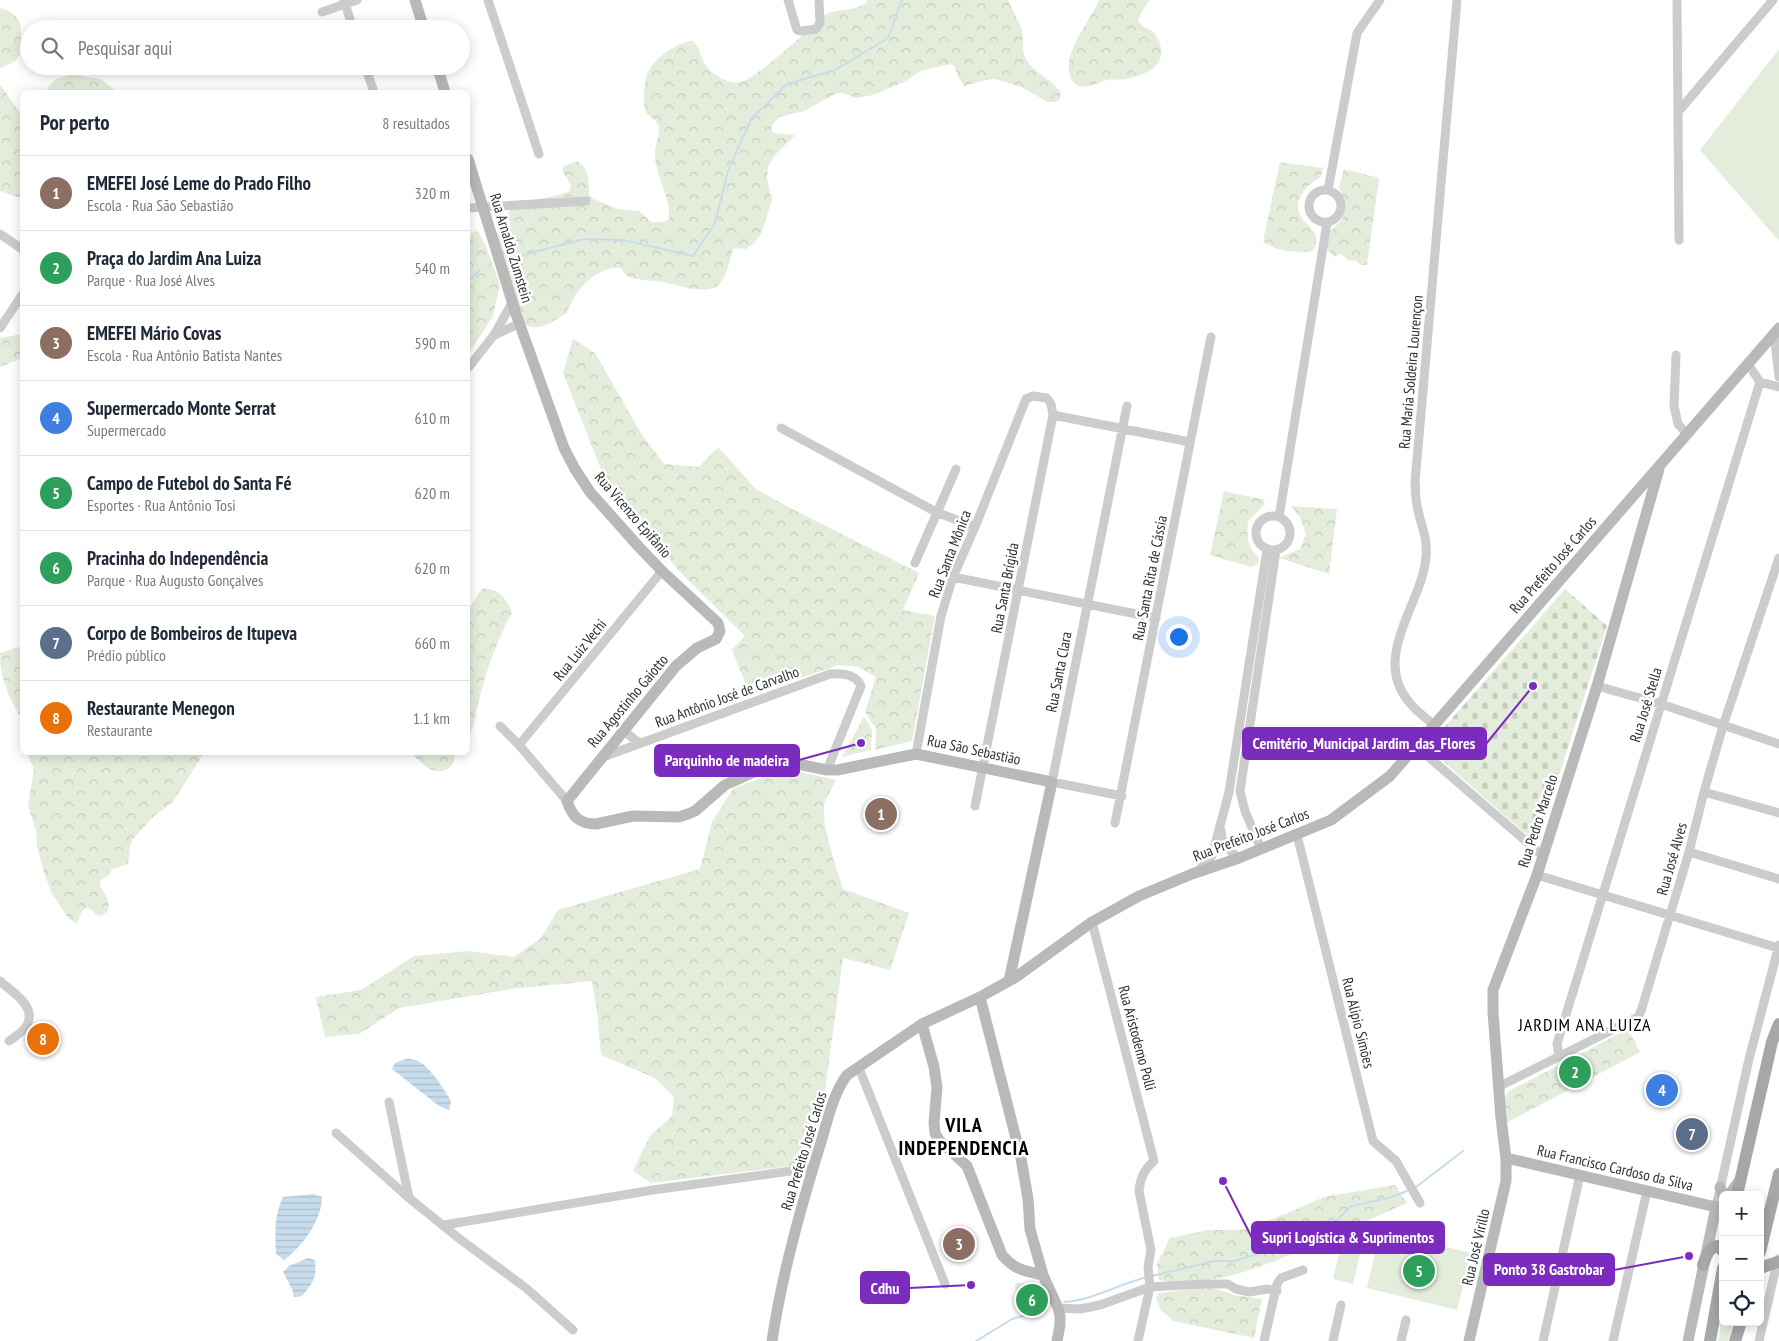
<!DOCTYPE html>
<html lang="pt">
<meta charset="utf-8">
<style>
body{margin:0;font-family:"PT Sans Narrow",sans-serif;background:#f2f2f3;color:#1f2937}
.controls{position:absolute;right:15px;bottom:15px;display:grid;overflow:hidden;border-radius:8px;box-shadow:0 2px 12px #0003}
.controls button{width:45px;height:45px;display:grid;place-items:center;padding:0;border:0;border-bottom:1px solid #e0e1e3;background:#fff;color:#1f2937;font:25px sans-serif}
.you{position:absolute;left:1178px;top:636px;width:18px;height:18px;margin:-12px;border:4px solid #fff;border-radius:50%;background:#1a73e8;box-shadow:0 0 0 8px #1a73e833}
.badge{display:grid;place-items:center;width:32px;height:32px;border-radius:50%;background:#ea580c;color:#fff;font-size:16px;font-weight:700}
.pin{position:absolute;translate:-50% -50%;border:2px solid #fff;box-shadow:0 1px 5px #0006}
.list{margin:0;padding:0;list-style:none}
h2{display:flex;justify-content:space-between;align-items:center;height:65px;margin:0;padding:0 20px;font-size:21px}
h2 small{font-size:16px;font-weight:400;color:#747a83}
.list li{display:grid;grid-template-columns:32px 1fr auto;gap:15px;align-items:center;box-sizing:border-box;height:75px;padding:0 20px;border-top:1px solid #e0e1e3}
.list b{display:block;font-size:19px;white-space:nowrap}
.list p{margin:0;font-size:16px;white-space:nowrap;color:#747a83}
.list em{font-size:16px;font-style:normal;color:#747a83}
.icon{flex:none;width:28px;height:28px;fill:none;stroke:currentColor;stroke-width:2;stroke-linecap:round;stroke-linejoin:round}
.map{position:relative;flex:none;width:1779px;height:1341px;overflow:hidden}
.search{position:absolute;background:#fff;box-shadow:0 2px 12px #0003;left:20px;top:20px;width:450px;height:55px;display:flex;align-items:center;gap:12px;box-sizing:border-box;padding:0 18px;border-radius:28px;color:#747a83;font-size:19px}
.panel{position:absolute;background:#fff;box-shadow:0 2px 12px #0003;left:20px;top:90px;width:450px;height:665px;border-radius:8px}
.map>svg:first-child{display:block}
</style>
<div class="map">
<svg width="1779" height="1341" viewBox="0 0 1779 1341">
<defs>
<pattern id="forest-crowns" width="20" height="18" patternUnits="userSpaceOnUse" patternTransform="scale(1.25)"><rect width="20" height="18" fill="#e4eddc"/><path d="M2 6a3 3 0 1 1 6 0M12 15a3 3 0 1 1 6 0" fill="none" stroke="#c4ccbd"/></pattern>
<pattern id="cemetery-stones" width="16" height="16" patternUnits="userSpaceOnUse" patternTransform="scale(1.25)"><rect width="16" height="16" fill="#e4eddc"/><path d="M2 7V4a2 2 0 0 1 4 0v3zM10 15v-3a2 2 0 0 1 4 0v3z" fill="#c4ccbd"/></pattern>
<pattern id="water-rules" width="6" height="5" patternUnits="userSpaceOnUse" patternTransform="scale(1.25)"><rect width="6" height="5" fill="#c7dded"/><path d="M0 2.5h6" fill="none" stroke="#abbecc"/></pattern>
</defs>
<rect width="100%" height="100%" fill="#fff"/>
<path fill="#e4eddc" d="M1779,49V241L1700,150Z
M1380,1231L1471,1253L1457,1310L1367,1288Z
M1341,1246L1361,1251L1353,1284L1333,1279Z
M1723,1311V1322H1734L1728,1341H1718Z"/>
<path fill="url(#forest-crowns)" d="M867,0H1008C1012,10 1018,19 1021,28C1025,38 1020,49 1026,59C1035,75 1054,79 1061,94L1059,100L1055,102H1048L1021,87L995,79L986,80L964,86L959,78L954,66L950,64L921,71L902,83L873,95L855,98L843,93L835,94L804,111L779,117L773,124L771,130L774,133L795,135L775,155L768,167L767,179L772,200L761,234L754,243L746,249L736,248L733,249C730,260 726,281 716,287C700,294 678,285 663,282C653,280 642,281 632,278C626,276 624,273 621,268C595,266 574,291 567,313C553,321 536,335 522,322L496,233L500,229L508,230L511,228L508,213C516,200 536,200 550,197C557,196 563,193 570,191L571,185L562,170L564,166L577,161C590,168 589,182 589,195L593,199L618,209L639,211L651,222H665L669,219C671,197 656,178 655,157C654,146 660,134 659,127C657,118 648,118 645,110C643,103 644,79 648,72C654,59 678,41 693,41C702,50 701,65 713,73C720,79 732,84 741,82C749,80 755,74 761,70C784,52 805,34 826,14C841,8 852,12 866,3Z
M1099,0H1150L1142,11L1138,20C1140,27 1147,27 1152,31C1159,36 1162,48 1161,55C1159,71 1139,76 1126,79C1120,80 1113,79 1107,80C1096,83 1080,93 1072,80C1058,57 1091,20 1099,0Z
M0,8C27,15 21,33 20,55L15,61L0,68Z
M74,75L101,79L117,92H46C51,79 62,76 74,75Z
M0,84L22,116V199L0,191Z
M1280,162L1323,168L1321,177C1307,184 1291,201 1301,217C1305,223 1311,227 1314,232C1318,238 1316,245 1313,251C1297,253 1276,252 1263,241Z
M1344,169L1379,178L1367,265H1361L1355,260L1349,261L1341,254L1334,257L1327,249L1330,231C1349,216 1347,207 1339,187Z
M476,231L479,233L486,246L500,285L493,316L468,355V250L471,233Z
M22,334V358L0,367V338Z
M573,339L595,353L642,435L664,464L699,467L718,447L756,489L794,510L919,573L903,610L935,616L912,741L875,750L876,729L865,712L876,677L858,667L839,665L750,695L732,650L745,636L678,570L639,523L610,492L563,373Z
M1224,491L1265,500L1263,506L1248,521C1247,539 1246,545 1259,558L1258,564L1251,567L1210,555Z
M1291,506L1337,509L1329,574L1279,558L1300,549L1306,534L1300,517Z
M484,588C499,589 508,600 512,613C497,639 485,675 478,704C475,716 475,727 468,737V608C475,603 477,593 484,588Z
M22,646V724C20,713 14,706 9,696C3,681 0,668 0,653Z
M864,717L872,730L871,750L842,757Z
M27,753H204L173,802L155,815L133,839L130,847L128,864L112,869L109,875L101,880L100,887C107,896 117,912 98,916L89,908H86L82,911L77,924L68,918L51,892L44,872L37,846L36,831L28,806L34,769Z
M412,753H454C455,758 454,764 450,767C436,779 420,763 412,753Z
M796,771L836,780C833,787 828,794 825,801C819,821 837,869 843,889L909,913L890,970L843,958L823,1105L807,1164L651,1183L633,1171L650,1136L672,1116L674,1097L655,1078L601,1055L597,1011L592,981L511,989L399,1008L359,1034L325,1037L316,997L361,990L414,956L469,951L514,957L541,938L558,910L700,869L712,822L733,789L772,774Z
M1628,1029L1640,1052L1506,1123L1504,1098L1509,1091Z
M1395,1185L1407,1203C1376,1217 1344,1231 1313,1245C1264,1266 1212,1289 1159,1280L1157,1264L1170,1238L1208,1230H1243L1285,1214L1324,1197Z
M1018,1283L1039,1285L1046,1305L1024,1311C1018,1304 1016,1294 1015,1284Z
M1209,1287L1235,1295L1262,1299L1254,1338L1173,1321L1161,1310L1156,1298L1159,1293Z"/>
<path fill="url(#cemetery-stones)" d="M1565,589L1607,626L1537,844L1427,747Z"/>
<path fill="url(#water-rules)" d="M406,1059C410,1059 414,1059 418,1061C429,1066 445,1090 451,1101L449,1110L439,1106L392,1069L395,1063Z
M314,1194L322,1197C322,1220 302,1247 284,1260L276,1254C275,1234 274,1216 283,1197Z
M308,1258L315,1260C317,1278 313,1283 302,1296L294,1297L292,1289L283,1272L289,1266Z"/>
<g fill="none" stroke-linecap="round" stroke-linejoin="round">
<path stroke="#c7dded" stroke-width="2" d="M523,255L584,239L623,240L693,256L715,223L728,171L751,119L787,84L835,70L888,38L902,0
M468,281L480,270
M1416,1187L1463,1151
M1152,1276L1214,1261H1234L1322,1236L1351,1206L1389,1198L1407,1191
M1064,1302C1093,1300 1119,1284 1147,1277
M976,1341L1012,1319L1047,1309"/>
<path stroke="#ccc" stroke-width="9" d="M344,0L353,29
M488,0L539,154
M788,0L797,30L802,31L816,29L820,23L819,0
M1677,0L1679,240
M322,12L357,0
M365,66L374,92
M1678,112L1773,0
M1309 206a16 16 0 1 1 32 0a16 16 0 1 1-32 0Z
M1328,190L1357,33L1380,0
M468,208L586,201
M0,234L22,249
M0,328L22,295
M1774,334L1779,377
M495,335L520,323
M1676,355L1674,406L1678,424L1687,434
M468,368L494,335L512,303
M1760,382L1779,387
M1053,415L1190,442
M781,428L936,512L975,527
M1256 533a17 17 0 1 1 34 0a17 17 0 1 1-34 0Z
M1279,517L1327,223
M915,563L956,469
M953,577L1156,618
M1597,686L1661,704L1779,744
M1434,725C1426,718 1416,711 1409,702C1371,657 1422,604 1426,557C1428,535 1420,525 1417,505C1415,497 1416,489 1415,482L1457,0
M500,726L519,745L567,801
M623,730L639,743
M519,745L662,571
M1416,746L1543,856
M916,754L941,616L953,577L975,527L1026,399L1033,396L1047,398L1051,404L1053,415L975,806
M603,757L830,674C842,673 856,674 861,686L827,770
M1704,792L1779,813
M1122,796L1052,782L1127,406
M1115,823L1211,337
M1221,830C1222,847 1227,848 1239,858
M1297,835L1373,1141L1396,1161L1420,1203
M1261,849L1245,811L1240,791L1276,551
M1689,852L1779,879
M1198,871L1212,856L1229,792L1267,550
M1537,875L1778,948
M1092,922L1154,1161C1144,1169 1140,1178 1139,1191L1151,1250L1148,1267L1150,1287L1138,1341
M0,981C12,992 37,1006 27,1025C24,1031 15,1037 9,1041
M1559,1056L1557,1044L1760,382L1748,364
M859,1068L945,1284
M1498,1087L1638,1017L1641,1011L1689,852L1704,792L1723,726L1779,558
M389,1102L409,1198L461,1240L526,1288L573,1330
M336,1133L409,1198
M1716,1207L1749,1059L1779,945
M444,1225L653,1190L813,1168
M1058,1308L1080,1309L1100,1305L1150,1287L1203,1284H1228L1236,1289L1249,1292L1267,1289L1277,1291
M1264,1341L1277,1284L1281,1278L1303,1270
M1333,1341L1341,1305
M1401,1341L1406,1320
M1543,1341L1580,1175
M1613,1341L1647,1191
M1759,1341L1778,1259"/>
<path stroke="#b9b9b9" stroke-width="11" d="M415,0L424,29
M437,66L445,92
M468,159L516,314L564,448L575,469L590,492L639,547L662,571L718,623L720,631L716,639L697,648L676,666L567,801C572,816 579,824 596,824L633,816L679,817L688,814L695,811L725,785L756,771L773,766L793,763L827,770H837L916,754L1052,782L1009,981
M980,997L1021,1158L1028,1199L1030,1229L1043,1275L1058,1308L1060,1316V1325L1057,1341
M922,1024L934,1067L937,1087L934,1123L935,1133L939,1140L967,1166L1002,1255C1015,1270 1024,1271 1043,1275
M1506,1158L1716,1207
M1720,1187L1723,1195
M1729,1195L1740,1180
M772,1341C782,1274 801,1207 821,1142C828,1119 833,1094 847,1075L922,1024L980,997L1016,977L1092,922L1139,896L1192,874L1239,858L1331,820L1390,776L1779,328
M1469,1341L1506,1181V1158L1501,1118L1493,1012V990L1537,875L1597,686L1659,469
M1688,1341L1716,1207"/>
<path stroke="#a7a7a7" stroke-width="12" d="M1737,1195L1772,1042L1779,1024
M1760,1252L1779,1174
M1703,1265C1706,1257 1708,1248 1717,1246L1723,1251
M1760,1268L1778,1262
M1710,1341L1723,1268
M1735,1341L1741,1322"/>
</g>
<g text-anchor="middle" stroke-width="5" stroke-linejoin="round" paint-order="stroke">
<g font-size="15" fill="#2f2f2f" stroke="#fff">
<text transform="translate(511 248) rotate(73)" y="5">Rua Arnaldo Zumstein</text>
<text transform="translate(1411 372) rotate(-85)" y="5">Rua Maria Soldeira Lourençon</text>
<text transform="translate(633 515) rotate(49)" y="5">Rua Vicenzo Epifânio</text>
<text transform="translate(950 554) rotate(-69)" y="5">Rua Santa Mônica</text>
<text transform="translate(1553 565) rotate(-49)" y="5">Rua Prefeito José Carlos</text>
<text transform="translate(1150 578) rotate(-79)" y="5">Rua Santa Rita de Cássia</text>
<text transform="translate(1005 588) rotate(-79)" y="5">Rua Santa Brígida</text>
<text transform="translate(580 650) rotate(-51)" y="5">Rua Luiz Vechi</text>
<text transform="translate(1059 672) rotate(-79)" y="5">Rua Santa Clara</text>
<text transform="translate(727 697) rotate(-20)" y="5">Rua Antônio José de Carvalho</text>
<text transform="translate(628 701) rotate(-50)" y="5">Rua Agostinho Gaiotto</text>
<text transform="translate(1646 705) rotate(-73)" y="5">Rua José Stella</text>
<text transform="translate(974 750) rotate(12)" y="5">Rua São Sebastião</text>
<text transform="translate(1538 821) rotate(-72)" y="5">Rua Pedro Marcelo</text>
<text transform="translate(1251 835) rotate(-21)" y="5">Rua Prefeito José Carlos</text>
<text transform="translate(1672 859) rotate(-74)" y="5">Rua José Alves</text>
<text transform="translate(1358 1023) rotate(76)" y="5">Rua Alipio Simões</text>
<text transform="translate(1137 1038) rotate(75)" y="5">Rua Aristodemo Polli</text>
<text transform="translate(804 1151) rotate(-73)" y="5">Rua Prefeito José Carlos</text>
<text transform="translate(1615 1168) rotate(13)" y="5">Rua Francisco Cardoso da Silva</text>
<text transform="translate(1476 1247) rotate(-77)" y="5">Rua José Virillo</text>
</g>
<g font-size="18" letter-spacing="1" fill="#000" stroke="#fff">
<text x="1585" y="1031">JARDIM ANA LUIZA</text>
</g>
<g font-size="20" font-weight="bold" letter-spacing="1" fill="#000" stroke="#fff">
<text x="964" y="1132">VILA<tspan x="964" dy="23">INDEPENDENCIA</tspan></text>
</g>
</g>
<path fill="none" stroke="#7b2cbf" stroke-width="2" d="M1533 686L1486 744M861 743L799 760M1223 1181L1252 1238M1689 1256L1614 1270M971 1285L909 1288"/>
<g fill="#7b2cbf" stroke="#fff" stroke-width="2">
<circle cx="1533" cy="686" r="5"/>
<circle cx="861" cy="743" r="5"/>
<circle cx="1223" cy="1181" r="5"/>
<circle cx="1689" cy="1256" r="5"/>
<circle cx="971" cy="1285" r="5"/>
</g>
<g fill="#7b2cbf" stroke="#7b2cbf" stroke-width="2">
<rect x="1243" y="728" width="243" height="31" rx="5"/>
<rect x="655" y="745" width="144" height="31" rx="5"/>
<rect x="1252" y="1222" width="192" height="31" rx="5"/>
<rect x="1484" y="1254" width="130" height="31" rx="5"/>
<rect x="861" y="1272" width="48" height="31" rx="5"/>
</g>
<g font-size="16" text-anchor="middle" font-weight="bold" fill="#fff">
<text x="1364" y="749">Cemitério_Municipal Jardim_das_Flores</text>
<text x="727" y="766">Parquinho de madeira</text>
<text x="1348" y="1243">Supri Logística &amp; Suprimentos</text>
<text x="1549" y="1275">Ponto 38 Gastrobar</text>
<text x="885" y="1294">Cdhu</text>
</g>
</svg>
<div class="controls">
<button>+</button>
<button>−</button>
<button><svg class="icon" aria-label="locate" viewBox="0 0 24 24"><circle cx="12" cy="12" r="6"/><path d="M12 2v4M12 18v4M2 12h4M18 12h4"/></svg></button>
</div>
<div class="you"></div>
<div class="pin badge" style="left:881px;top:814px;background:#8d6e63">1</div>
<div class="pin badge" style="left:1575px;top:1072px;background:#2e9e5b">2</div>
<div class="pin badge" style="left:959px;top:1244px;background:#8d6e63">3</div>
<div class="pin badge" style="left:1662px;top:1090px;background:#3f7fe0">4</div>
<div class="pin badge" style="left:1419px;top:1271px;background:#2e9e5b">5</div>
<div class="pin badge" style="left:1032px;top:1300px;background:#2e9e5b">6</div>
<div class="pin badge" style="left:1692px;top:1134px;background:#5c6f8a">7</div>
<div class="pin badge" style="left:43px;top:1039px;background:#e8710a">8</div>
<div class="search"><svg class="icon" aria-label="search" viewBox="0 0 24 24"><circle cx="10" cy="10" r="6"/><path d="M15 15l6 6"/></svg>Pesquisar aqui</div>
<section class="panel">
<h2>Por perto<small>8 resultados</small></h2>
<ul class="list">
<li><span class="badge" style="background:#8d6e63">1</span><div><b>EMEFEI José Leme do Prado Filho</b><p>Escola · Rua São Sebastião</p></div><em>320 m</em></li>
<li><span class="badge" style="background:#2e9e5b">2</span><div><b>Praça do Jardim Ana Luiza</b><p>Parque · Rua José Alves</p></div><em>540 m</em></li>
<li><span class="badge" style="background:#8d6e63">3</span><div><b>EMEFEI Mário Covas</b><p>Escola · Rua Antônio Batista Nantes</p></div><em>590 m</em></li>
<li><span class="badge" style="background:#3f7fe0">4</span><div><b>Supermercado Monte Serrat</b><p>Supermercado</p></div><em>610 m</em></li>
<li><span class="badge" style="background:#2e9e5b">5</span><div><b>Campo de Futebol do Santa Fé</b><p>Esportes · Rua Antônio Tosi</p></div><em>620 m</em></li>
<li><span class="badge" style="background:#2e9e5b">6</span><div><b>Pracinha do Independência</b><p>Parque · Rua Augusto Gonçalves</p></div><em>620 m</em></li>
<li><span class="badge" style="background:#5c6f8a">7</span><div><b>Corpo de Bombeiros de Itupeva</b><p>Prédio público</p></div><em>660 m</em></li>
<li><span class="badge" style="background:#e8710a">8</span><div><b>Restaurante Menegon</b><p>Restaurante</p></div><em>1.1 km</em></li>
</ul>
</section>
</div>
